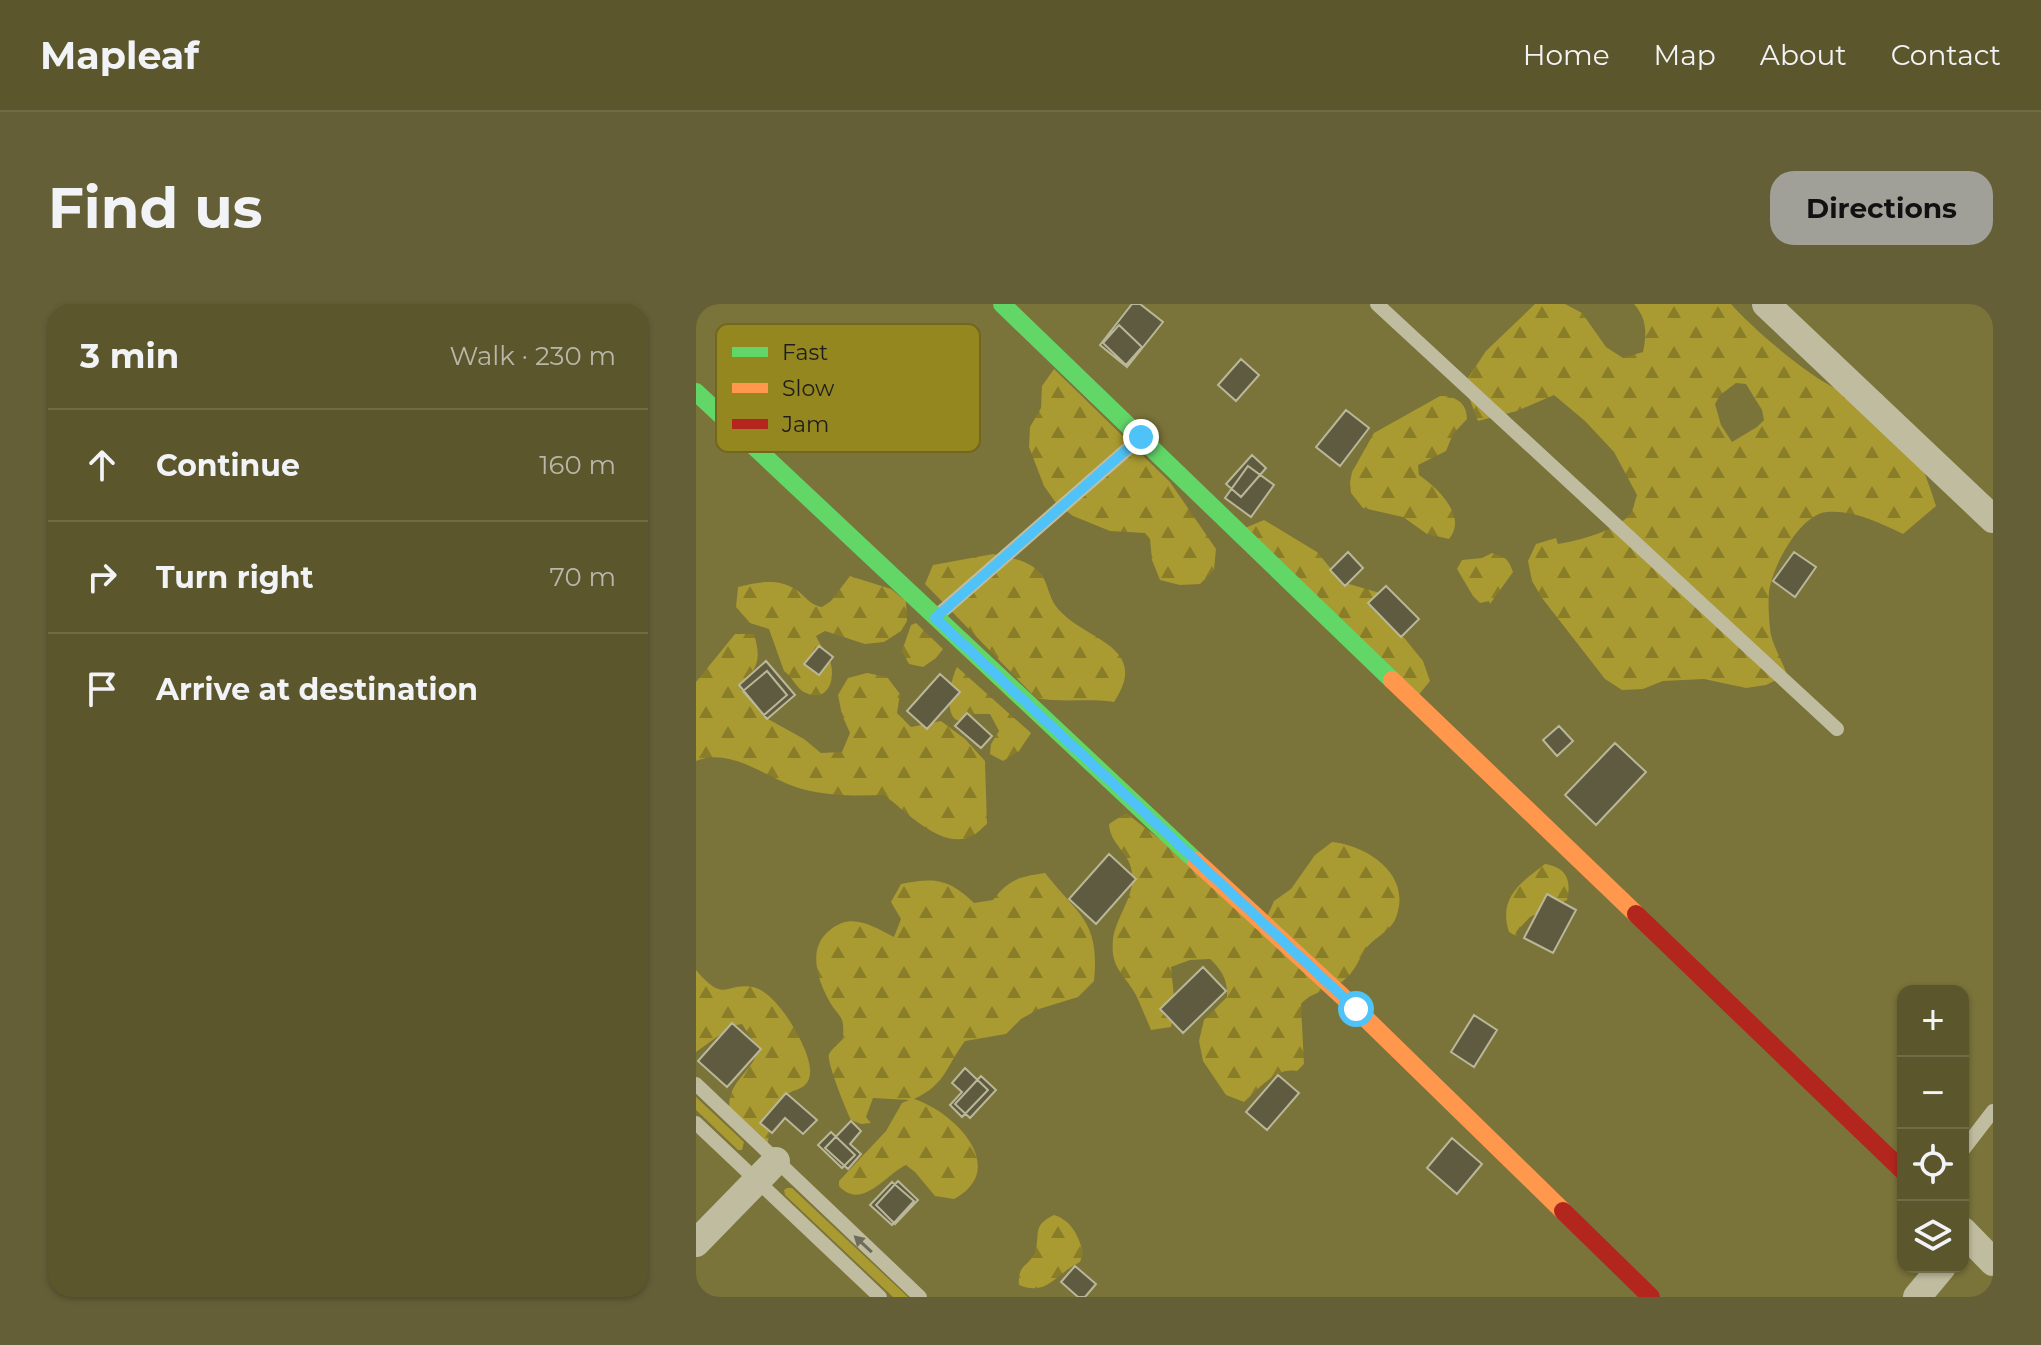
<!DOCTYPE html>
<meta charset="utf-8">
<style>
body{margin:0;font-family:Montserrat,sans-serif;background:#655f38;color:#f1f3f6}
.controls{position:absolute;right:24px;bottom:24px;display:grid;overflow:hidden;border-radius:16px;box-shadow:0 2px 6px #0004}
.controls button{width:72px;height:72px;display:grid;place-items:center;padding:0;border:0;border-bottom:2px solid #716c48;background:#5c562c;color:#f1f3f6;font:40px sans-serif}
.stop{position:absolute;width:24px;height:24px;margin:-18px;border:6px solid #4fc3f7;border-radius:50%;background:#fff}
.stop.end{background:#4fc3f7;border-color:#fff;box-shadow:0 2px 8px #0008}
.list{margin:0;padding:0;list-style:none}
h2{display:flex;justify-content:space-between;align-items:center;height:104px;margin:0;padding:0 32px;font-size:34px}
h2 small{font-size:26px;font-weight:400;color:#b8b7a9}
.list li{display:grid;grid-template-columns:52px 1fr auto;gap:24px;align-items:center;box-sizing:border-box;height:112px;padding:0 32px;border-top:2px solid #716c48}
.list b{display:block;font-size:30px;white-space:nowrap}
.list em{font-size:26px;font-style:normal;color:#b8b7a9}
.icon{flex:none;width:44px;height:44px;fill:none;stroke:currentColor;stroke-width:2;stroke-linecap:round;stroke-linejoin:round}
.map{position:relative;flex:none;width:1297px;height:993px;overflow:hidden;border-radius:24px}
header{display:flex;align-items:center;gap:48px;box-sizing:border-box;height:112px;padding:0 40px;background:#5c562c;border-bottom:2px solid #716c48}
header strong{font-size:38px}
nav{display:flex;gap:44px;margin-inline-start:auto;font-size:28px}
.intro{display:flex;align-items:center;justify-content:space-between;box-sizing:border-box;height:192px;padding:0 48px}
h1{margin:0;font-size:56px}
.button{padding:20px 36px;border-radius:24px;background:#a0a099;color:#111;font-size:28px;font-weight:700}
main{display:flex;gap:48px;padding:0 48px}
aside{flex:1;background:#5c562c;border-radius:24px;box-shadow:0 2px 6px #0004}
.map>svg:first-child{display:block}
</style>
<header>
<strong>Mapleaf</strong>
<nav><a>Home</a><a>Map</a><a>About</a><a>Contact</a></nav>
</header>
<div class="intro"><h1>Find us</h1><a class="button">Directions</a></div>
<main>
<aside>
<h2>3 min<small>Walk · 230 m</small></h2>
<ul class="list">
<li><svg class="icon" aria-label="ahead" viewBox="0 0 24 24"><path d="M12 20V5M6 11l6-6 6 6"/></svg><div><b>Continue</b></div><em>160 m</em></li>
<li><svg class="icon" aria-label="right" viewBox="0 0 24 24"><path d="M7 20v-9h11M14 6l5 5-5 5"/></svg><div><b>Turn right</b></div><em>70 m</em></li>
<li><svg class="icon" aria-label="arrive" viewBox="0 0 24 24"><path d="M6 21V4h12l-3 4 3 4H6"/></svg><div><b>Arrive at destination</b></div></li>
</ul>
</aside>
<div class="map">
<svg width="1297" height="993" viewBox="0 0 1297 993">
<defs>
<pattern id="forest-firs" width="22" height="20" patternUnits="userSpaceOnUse" patternTransform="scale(2)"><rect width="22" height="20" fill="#a99a31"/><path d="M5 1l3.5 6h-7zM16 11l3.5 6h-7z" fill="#897d29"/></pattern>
</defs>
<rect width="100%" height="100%" fill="#7a733a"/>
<path fill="#a99a31" d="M0,793L48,838L46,846H42L0,806Z
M91,884H96L212,993H197L89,891L88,886Z"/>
<path fill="url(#forest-firs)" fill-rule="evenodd" d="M839,0H869L886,9L910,43L927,54L947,48C951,29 951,15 938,0H1035C1056,24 1119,79 1149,88C1160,91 1175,89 1186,90C1211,126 1227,160 1240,202L1207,230C1184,219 1158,206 1131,208C1104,210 1076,263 1073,288C1072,300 1073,320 1075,331C1078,344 1087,358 1091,371L1070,381L1050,384L1008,375L967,377L947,385L926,386L909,375L846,294L836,277L832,257L840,240L860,234L862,240C882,237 922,226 934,210C938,205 939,196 941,191L918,148L889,117L858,91L821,107L782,117L768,80L790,47ZM1040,79L1050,80L1066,106L1068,116L1061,123L1036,138L1025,121L1019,100L1024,91Z
M358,65L474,178L520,245L518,266L504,280L484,281L464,276L456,256L454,235L449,229L414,227L377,212L360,199L348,182L333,143L334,123L345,104L346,82Z
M744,92C760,92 771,99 771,115L757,130L750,147L722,161L723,171C742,184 772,213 753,235L731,230L707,213L667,204L655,189L654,178L656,168L678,129Z
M568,216L621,248L646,278L684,289L701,325L727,357L734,377L721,393L549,224Z
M796,249C808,252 813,255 817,268L794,300L793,297L784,299L777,292L761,265L766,256L786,254Z
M297,250C318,255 339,256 349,277C354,289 355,299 366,309C394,337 454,344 418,398C392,394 366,399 340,394L229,280L237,261Z
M154,272L195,285L210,297L211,317L205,327L188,338L169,340L129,327L120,332C124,341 132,351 135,360C139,378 131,398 110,389C100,385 97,373 88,367L73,325L54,319L40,303L42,283C61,278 81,274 99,285C110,292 112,300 126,303L135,297Z
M220,319L247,345L240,354L227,363L213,360L206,347L215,321Z
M39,330H58C66,357 61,363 44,385L60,397L72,415L108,435L125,449L146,448L154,429L146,411L142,391L152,374L171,369L191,373L204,390L201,409L215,423L245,417L269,435L289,457L291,520C287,523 281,530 276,532C246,547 210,507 188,491C160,492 133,492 106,485C72,476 36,442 0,457V378Z
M261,363L335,429L323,447L307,457L294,450L295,440L303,427L294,410H278L272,418C268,418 262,417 259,415C248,404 255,375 261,363Z
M430,509L569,617L578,597L595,585L619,551L636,538C673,542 718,572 699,616C693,628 676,635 669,646C662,657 658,669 647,677C634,687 616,687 605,700L608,760L601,767C579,763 563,785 548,798L530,791L507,757L503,737L508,716L531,693C532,677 526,666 514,655L494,656L475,663L479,703L475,723L455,726C450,714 445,702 440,691C428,669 414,665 417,635C420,612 439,593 436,569C434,548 414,541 413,520Z
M849,560C870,563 876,576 871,596L834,613L820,628L822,633L813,628C802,594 824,579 849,560Z
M349,569C383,612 404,617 398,677L382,693L343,705L325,715L310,730L269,737C249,764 250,780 218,795C257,807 315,864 258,895L239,892L219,868L210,861C189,871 166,907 143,882V877L190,827L206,799L213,796L177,794L170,813L175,819L165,820L155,816C150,806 130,757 133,750C136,745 143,739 147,735C147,730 148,721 146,716C144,711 138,705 135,700C122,678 110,644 134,626C156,608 176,622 198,633L205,615L195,598L205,580C239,573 253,575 278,599L297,596C313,575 323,573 349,569Z
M0,666C30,702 30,676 60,684C83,691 117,749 114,770C112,787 97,784 87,793C74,804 74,824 72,839L34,810C28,777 57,770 62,745L46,720L36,722L0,748Z
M358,911C375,916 383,932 387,949L384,958C360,969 352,993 323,981C321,960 333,963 339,948C345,930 335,922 358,911Z"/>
<path fill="#5e5b40" stroke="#bab798" stroke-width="2" d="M436,0H444L467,18L431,63L404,41Z
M423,21L446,43L430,61L407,39Z
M545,55L563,71L540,97L522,81Z
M650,106L673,124L644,162L620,143Z
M556,151L570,164L545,193L530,180Z
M552,162L578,181L555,213L529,194Z
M652,248L667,264L649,282L634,266Z
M1098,248L1120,263L1099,293L1077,277Z
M690,282L723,315L705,333L672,299Z
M123,342L137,353L123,371L108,360Z
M70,357L99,391L71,415L43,381Z
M71,367L91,391L68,411L47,387Z
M244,370L264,388L231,425L211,407Z
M271,409L296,432L285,444L259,422Z
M863,422L877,437L861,452L847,436Z
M919,439L950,468L900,521L869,491Z
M413,550L440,575L400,620L373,595Z
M851,590L880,606L857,649L828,634Z
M507,663L530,687L487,729L464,705Z
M778,711L801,726L778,763L755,748Z
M36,719L65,745L31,783L2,757Z
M269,764L292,786L266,813L254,801L266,788L256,779Z
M582,771L603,789L571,826L550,808Z
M285,772L300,786L274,814L259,800Z
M90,789L121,816L107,830L89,814L76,829L64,819Z
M155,817L165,827L154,840L165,850L152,865L129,844Z
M135,828L159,851L146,864L122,841Z
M756,834L786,860L761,890L731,864Z
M202,877L222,896L199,920L180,901Z
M196,878L218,897L196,921L174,901Z
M379,962L400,980L389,993H382L365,978Z"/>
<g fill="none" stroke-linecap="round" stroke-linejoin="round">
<path stroke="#c0bc9f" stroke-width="14" d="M681,0L1141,425
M242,311L443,135
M0,780L224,993
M0,819L184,993
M1267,846L1297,807"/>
<path stroke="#c0bc9f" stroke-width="28" d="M1070,0L1297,215
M1267,927L1297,958
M0,939L80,857
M1221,993L1246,963"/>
<path stroke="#63d668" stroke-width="18" d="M306,0L696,376
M0,88L500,557"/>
<path stroke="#ff974d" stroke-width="18" d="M696,376L940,610
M500,557L660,705L867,907"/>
<path stroke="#b3261e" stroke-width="18" d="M940,610L1207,867
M867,907L955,993"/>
</g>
<defs><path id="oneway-solid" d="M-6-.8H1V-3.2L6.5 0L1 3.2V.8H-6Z" transform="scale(2)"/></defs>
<use fill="#6e6c5e" href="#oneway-solid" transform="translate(167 940) rotate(-137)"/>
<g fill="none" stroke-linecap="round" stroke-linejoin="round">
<path stroke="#4fc3f7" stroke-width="10" d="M445,133L239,314L660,705"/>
</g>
<rect x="20" y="20" width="264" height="128" rx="12" fill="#95871f" stroke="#71671e" stroke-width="2"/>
<rect x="36" y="43" width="36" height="10" fill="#63d668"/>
<rect x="36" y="79" width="36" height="10" fill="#ff974d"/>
<rect x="36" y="115" width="36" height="10" fill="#b3261e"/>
<g font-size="22" fill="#1d1d1d">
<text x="86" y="56">Fast</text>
<text x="86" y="92">Slow</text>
<text x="86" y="128">Jam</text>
</g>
</svg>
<div class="controls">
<button>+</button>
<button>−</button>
<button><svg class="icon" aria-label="locate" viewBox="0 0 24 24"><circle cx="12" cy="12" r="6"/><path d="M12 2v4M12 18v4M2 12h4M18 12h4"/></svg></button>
<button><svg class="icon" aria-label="layers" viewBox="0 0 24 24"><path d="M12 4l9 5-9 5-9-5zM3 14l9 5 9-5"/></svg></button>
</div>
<div class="stop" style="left:660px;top:705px"></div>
<div class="stop end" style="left:445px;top:133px"></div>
</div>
</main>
